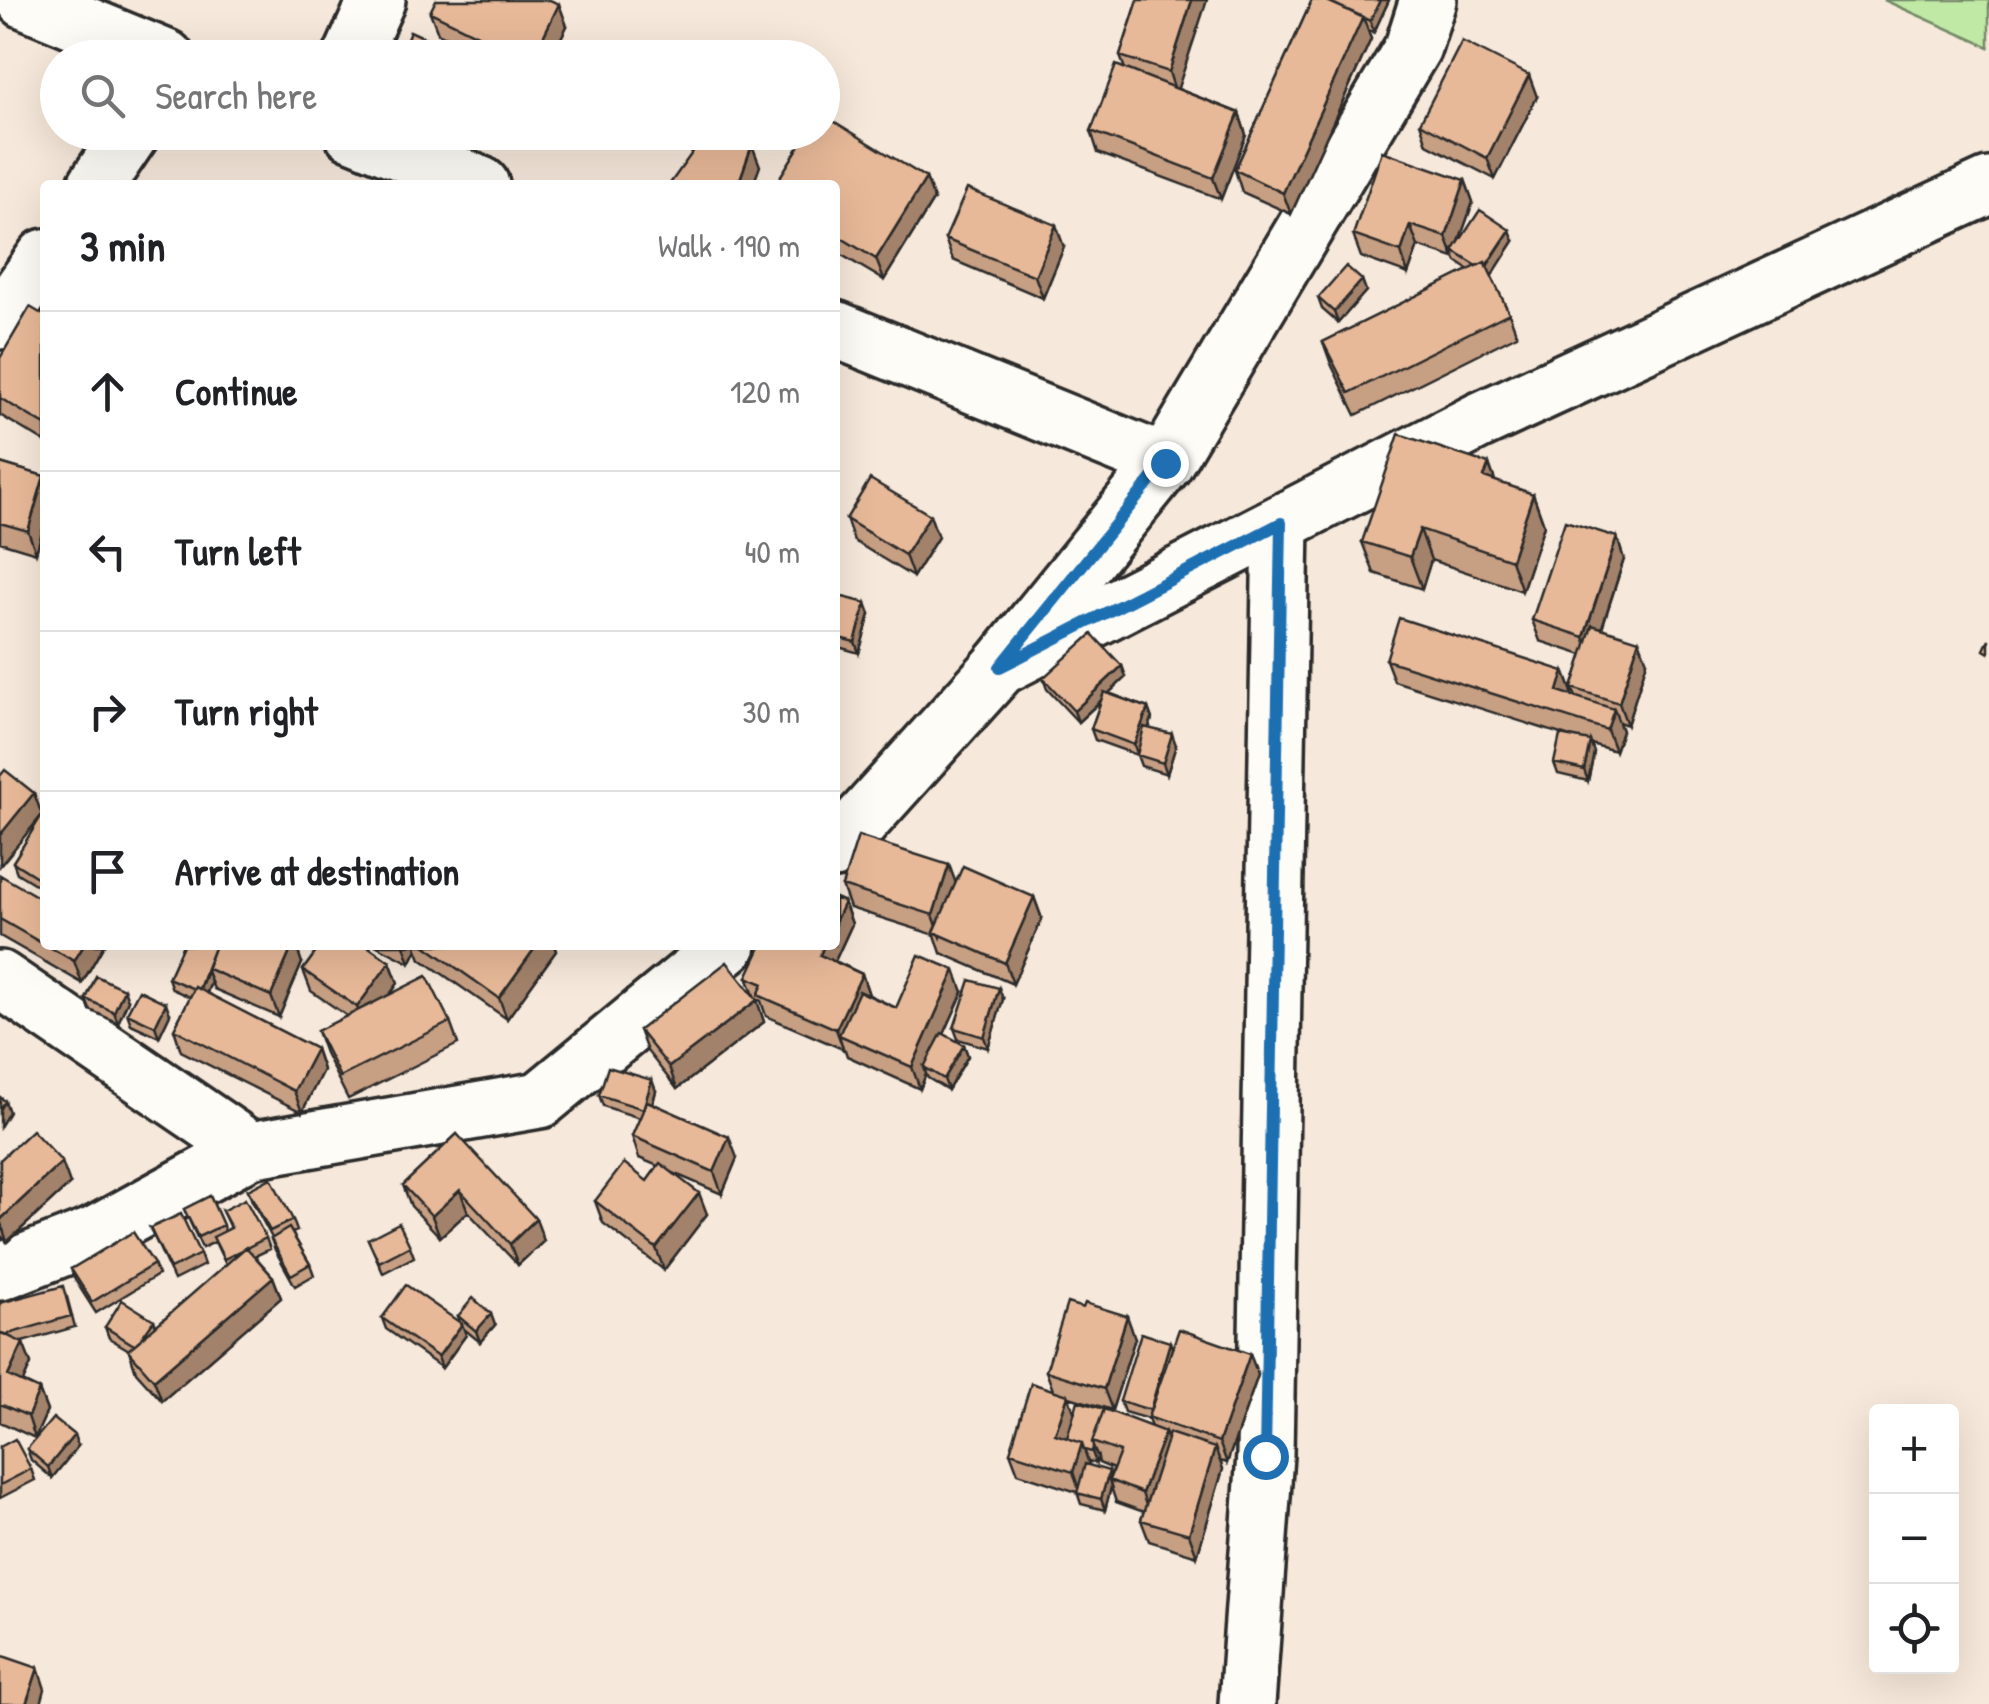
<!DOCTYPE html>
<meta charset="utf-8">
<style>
body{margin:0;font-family:"Patrick Hand",sans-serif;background:#f6f6f6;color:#202124}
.controls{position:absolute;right:30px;bottom:30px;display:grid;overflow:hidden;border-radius:10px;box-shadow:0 10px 40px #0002}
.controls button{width:90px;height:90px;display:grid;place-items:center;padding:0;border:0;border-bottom:2px solid #e0e0e0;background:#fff;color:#202124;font:50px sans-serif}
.stop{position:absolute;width:30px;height:30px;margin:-22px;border:8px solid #1f6fb2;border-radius:50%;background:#fff}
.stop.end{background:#1f6fb2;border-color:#fff;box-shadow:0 2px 10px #0008}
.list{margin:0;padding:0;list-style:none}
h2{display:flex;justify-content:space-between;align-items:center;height:130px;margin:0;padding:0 40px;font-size:42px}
h2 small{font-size:32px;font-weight:400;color:#757577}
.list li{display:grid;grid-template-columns:65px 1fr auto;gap:30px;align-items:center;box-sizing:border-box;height:160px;padding:0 40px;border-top:2px solid #e0e0e0}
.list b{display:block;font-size:38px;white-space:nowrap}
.list em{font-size:32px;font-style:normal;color:#757577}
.icon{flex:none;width:55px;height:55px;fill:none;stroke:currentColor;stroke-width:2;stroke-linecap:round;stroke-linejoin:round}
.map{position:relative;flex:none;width:1989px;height:1704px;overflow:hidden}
.search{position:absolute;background:#fff;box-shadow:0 10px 40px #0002;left:40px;top:40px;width:800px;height:110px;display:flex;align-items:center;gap:25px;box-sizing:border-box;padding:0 35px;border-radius:55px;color:#757577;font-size:38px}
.panel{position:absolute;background:#fff;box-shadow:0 10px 40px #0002;left:40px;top:180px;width:800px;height:770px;border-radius:10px}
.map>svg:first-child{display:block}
</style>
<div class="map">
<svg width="1989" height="1704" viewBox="0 0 1989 1704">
<rect width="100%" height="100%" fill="#f6e8da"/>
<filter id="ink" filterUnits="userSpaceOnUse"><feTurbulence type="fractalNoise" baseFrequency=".01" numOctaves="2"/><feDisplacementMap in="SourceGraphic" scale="20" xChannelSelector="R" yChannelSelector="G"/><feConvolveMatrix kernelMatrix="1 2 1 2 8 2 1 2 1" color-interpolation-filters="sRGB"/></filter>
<g filter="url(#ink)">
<path fill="#bfe9a5" stroke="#758a68" stroke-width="2.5" d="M1884,0H1989V47Z"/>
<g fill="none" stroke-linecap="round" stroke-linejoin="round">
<defs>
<path id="street" d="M25,0L166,58
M351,58L377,0
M352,132L481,185
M96,185L132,132
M0,321L45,257
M835,329L1165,463
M1000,667L1165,463L1413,47L1428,0
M0,979L250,1150
M1247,1704L1265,1455L1281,523"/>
<path id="secondary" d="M835,850L1000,667L1479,421L1989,186
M0,1272L93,1236L250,1150L540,1100L728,945"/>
</defs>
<use href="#street" stroke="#2b2b2b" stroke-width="62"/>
<use href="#secondary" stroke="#2b2b2b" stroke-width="62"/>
<use href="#street" stroke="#fdfcf7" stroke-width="55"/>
<use href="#secondary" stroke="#fdfcf7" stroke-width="55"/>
</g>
<path fill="#c79f83" stroke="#2b2b2b" stroke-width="2.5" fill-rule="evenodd" d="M1138,0L1178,89L1239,113L1246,135L1221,199L1098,153L1091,131L1125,69L1120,56Z
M1312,0H1389L1374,32L1367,30L1371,39L1291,214L1242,192L1235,170Z
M430,12L567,26L551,58H488L438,33Z
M1537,97L1495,179L1427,144L1420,123Z
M926,178L934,199L884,280L835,251V185Z
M1465,180L1473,202L1459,241H1514L1491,276L1509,313L1517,335L1356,415L1331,364L1323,342L1469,270L1457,262L1454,256V258L1418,246L1408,274L1361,257L1353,235Z
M945,239L1064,247L1043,298L953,260Z
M1362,280L1366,291L1338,323L1322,309L1318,298Z
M45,316V442L0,415V358Z
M0,463L44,476L45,521L36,553L0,542Z
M1489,464L1495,481L1533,494L1544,525L1522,591L1431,560L1422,589L1374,573L1362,542Z
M846,519L938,537L913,577L854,541Z
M1624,559L1602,628L1647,661L1627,725L1619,722L1622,731L1615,751L1591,744L1594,752L1588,781L1558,774L1554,763L1570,737L1394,681L1386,660L1564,671L1572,692L1571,695L1576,697L1572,688L1583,655L1540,641L1532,620Z
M835,595L870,614L859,653L835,646Z
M1122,666L1126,677L1109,693L1148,708L1152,719L1149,728L1176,745L1167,774L1141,766L1137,755L1095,740L1091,729L1101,701L1078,722L1047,689L1043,678Z
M45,814V890L17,873L13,862Z
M949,865L955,883L1034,897L1042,919L1013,984L941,953L935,935L850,908L842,886Z
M0,875L104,945L82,983L0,936Z
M844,902L852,924L835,961L862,974L869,995L896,1008L963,992L944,1034L964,1045L968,1056L948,1090L928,1078L926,1074L920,1089L847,1056L845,1050L766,1016L761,1001L756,999L764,1022L677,1089L647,1051L639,1030L755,998L747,977Z
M183,945L302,963L279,1017L214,989L211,982L207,993L316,1049L323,1070L302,1112L181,1051L174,1029L190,997L172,989L168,978Z
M321,945H370L369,947L390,962L398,983L390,995L450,1022L458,1044L348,1099L325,1053L317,1031L347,1016L311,991L303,970Z
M375,945H554L556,951L507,1019L421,959L417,949L410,963Z
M86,999L128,1000L118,1023L90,1010Z
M1003,999L988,1048L958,1039L954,1028Z
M127,1013L170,1014L159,1037L131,1024Z
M656,1091L653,1103L737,1158L722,1194L671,1172L707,1214L664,1270L603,1223L595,1201L647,1181L658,1166L639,1158L632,1136L640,1118L603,1106L599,1095Z
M457,1134L544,1241L518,1265L468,1212L440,1237L411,1206L403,1185Z
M0,1160L70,1184L7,1242L0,1235Z
M248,1190L293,1220L297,1231L292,1233L310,1264L314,1275L295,1286L275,1250L271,1239L272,1238L252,1201Z
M210,1196L225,1231L230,1228L222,1211L266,1238L270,1249L255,1256L273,1277L281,1298L162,1401L136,1372L129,1350L109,1338L105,1327L154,1320L156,1326L226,1265L215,1242L202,1248L184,1209Z
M150,1228L200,1254L204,1265L174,1280Z
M368,1239L410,1246L414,1257L383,1273Z
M154,1264L158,1275L96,1313L75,1280L71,1269Z
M67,1297L75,1327L22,1342L31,1364L23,1382L39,1390L47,1411L35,1438L0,1422V1303Z
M1083,1308L1135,1338L1112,1410L1069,1397L1074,1413L1151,1427L1148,1419L1124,1412L1120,1401L1172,1348L1258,1375L1227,1463L1220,1461L1223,1469L1197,1556L1149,1541L1141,1520L1144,1512L1116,1502L1111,1487L1105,1510L1081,1504L1077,1492L1018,1473L1010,1452L1053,1390L1046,1371ZM1098,1458L1099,1463L1113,1469L1110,1476L1089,1465L1088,1461L1096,1463Z
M458,1316L495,1325L480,1342L464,1329L466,1335L442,1368L386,1329L382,1318L460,1323Z
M78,1446L52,1478L31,1460L27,1449Z
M0,1447L31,1469L35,1480L0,1498Z"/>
<path fill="#a2826a" stroke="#2b2b2b" stroke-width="2.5" d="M1192,0H1207L1176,94L1169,72Z
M1380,0H1389L1374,32L1370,21Z
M559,4L567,26L551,58H533Z
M1363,17L1371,39L1291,214L1283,193Z
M434,42L438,53L436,58H428Z
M1529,75L1537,97L1495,179L1487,158Z
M1239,113L1246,135L1221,199L1213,178Z
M752,145L760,166L753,185H738Z
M926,178L934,199L884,280L876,259Z
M1465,180L1473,202L1455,253L1453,251L1454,258L1446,237Z
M1056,225L1064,247L1043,298L1035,276Z
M1410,225L1418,246L1408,274L1401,252Z
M1510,230L1514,241L1488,282L1484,271Z
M1362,280L1366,291L1338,323L1334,312Z
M1489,464L1500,495L1484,477Z
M44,476L45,521L36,553L28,531Z
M1533,494L1544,525L1522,591L1511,560Z
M930,515L938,537L913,577L905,555Z
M1420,529L1431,560L1422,589L1410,557Z
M1617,537L1624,559L1592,658L1584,637Z
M866,603L870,614L859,653L855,642Z
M1639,640L1647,661L1627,725L1619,703Z
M1122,666L1126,677L1078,722L1074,711Z
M1564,671L1572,692L1566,712L1558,691Z
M1148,708L1152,719L1138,756L1134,745Z
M1614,709L1622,731L1615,751L1607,730Z
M1172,734L1176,745L1167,774L1163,763Z
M1590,741L1594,752L1588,781L1584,770Z
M34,793L42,815L0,866V835Z
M949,865L957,886L941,937L933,915Z
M1034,897L1042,919L1013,984L1005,963Z
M844,902L852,924L828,976L820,955L824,945H835V922Z
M84,945H104L82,983L74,961Z
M293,945H296L302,963L279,1017L271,996Z
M404,945H416L417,949L410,963Z
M537,945H554L556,951L507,1019L499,998Z
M390,962L398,983L365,1029L357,1007Z
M955,970L963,992L928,1070L924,1067L926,1074L920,1089L912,1067Z
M207,971L211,982L203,1002L199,991Z
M862,974L869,995L839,1035L844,1051L836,1029Z
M999,988L1003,999L988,1048L984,1037Z
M124,989L128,1000L118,1023L114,1012Z
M757,1000L764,1022L677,1089L669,1067Z
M166,1003L170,1014L159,1037L155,1026Z
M964,1045L968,1056L948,1090L944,1079Z
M316,1049L323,1070L302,1112L294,1091Z
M652,1080L656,1091L647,1120L643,1109Z
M5,1101L9,1112L0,1127V1110Z
M729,1137L737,1158L722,1194L714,1172Z
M62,1162L70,1184L7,1242L0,1220Z
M460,1190L468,1212L440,1237L432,1216Z
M699,1193L707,1214L664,1270L656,1248Z
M536,1219L544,1241L518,1265L510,1244Z
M273,1277L281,1298L162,1401L154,1380Z
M491,1314L495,1325L480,1342L476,1331Z
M1127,1316L1135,1338L1112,1410L1104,1389Z
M462,1324L466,1335L442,1368L438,1357Z
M1170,1342L1174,1353L1154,1420L1150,1410Z
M23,1343L31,1364L16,1397L8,1376Z
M1250,1354L1258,1375L1227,1463L1219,1442Z
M39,1390L47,1411L35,1438L28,1416Z
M1068,1395L1076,1417L1067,1445L1055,1434Z
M1165,1432L1172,1454L1149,1514L1142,1493Z
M74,1435L78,1446L52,1478L48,1467Z
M1082,1443L1089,1464L1080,1493L1073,1472Z
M1093,1447L1098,1458L1096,1463L1092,1452Z
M1215,1448L1223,1469L1197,1556L1189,1534Z
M1109,1471L1112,1482L1109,1480L1111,1487L1105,1510L1101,1499Z
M38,1668L45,1689L41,1704H26Z"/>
<path fill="#e7b998" stroke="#2b2b2b" stroke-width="2.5" d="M436,0H550L559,4L533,58H525L430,12Z
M1138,0H1192L1169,72L1120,56Z
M1312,0H1325L1363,17L1283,193L1235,170Z
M1326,0H1380L1370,21Z
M410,31L434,42L428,57L429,58H399Z
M1462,41L1529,75L1487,158L1420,123Z
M1116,65L1239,113L1213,178L1091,131Z
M822,114L926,178L876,259L835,234V185H775L808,132H822Z
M707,132H735L752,145L738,185H669Z
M1382,151L1465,180L1446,237L1410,225L1401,252L1353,235Z
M967,189L1056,225L1035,276L945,239Z
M1480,210L1510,230L1486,266L1485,262L1477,266L1453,251Z
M1485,262L1509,313L1349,393L1323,342Z
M1346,266L1362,280L1334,312L1318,298Z
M30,307L45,316V425L0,398V358Z
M1399,434L1489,464L1484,477L1533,494L1511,560L1420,529L1410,557L1362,542Z
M0,463L44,476L28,531L0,523Z
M870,479L930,515L905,555L846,519Z
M1565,521L1617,537L1584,637L1532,620Z
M835,595L866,603L855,642L835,637Z
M1399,618L1564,671L1558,691L1614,709L1607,730L1386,660Z
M1592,625L1639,640L1619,703L1572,688Z
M1092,634L1122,666L1074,711L1043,678Z
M1989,639V653L1984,650Z
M1104,692L1148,708L1134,745L1091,729Z
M1144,727L1172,734L1163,763L1137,755Z
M1560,735L1590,741L1584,770L1554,763Z
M5,770L34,793L0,835V776Z
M43,813L45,814V882L13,862Z
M858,836L949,865L933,915L842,886Z
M963,866L1034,897L1005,963L934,932Z
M0,875L45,901V945L0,919Z
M835,898L844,902L835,922Z
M46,945H84L74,961Z
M183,945H215L199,989L195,987L194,989L168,978Z
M215,945H293L271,996L206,968Z
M321,945H366L390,962L357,1007L303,970Z
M424,945H537L499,998Z
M762,945H824L820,955L862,974L836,1029L758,995L763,984L747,977Z
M919,955L955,970L912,1067L839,1035L859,991L896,1008Z
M727,962L757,1000L669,1067L639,1030Z
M96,976L124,989L114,1012L86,999Z
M427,976L450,1022L340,1077L317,1031Z
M970,980L999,988L984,1037L954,1028Z
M195,987L316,1049L294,1091L174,1029Z
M139,990L166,1003L155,1026L127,1013Z
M942,1033L964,1045L944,1079L924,1067Z
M608,1067L652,1080L643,1109L599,1095Z
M0,1097L5,1101L0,1110Z
M647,1101L729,1137L714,1172L632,1136Z
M32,1130L62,1162L0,1220V1160Z
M457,1134L536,1219L510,1244L460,1190L432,1216L403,1185Z
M624,1163L647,1181L660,1163L699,1193L656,1248L595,1201Z
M271,1178L293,1220L270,1231L248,1190Z
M210,1196L223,1225L198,1237L184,1209Z
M245,1199L266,1238L224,1259L213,1237L231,1228L222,1211Z
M181,1214L200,1254L170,1269L150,1228Z
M399,1223L410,1246L379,1262L368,1239Z
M289,1228L310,1264L291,1275L271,1239Z
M133,1232L154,1264L92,1302L71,1269Z
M246,1247L273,1277L154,1380L128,1350Z
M406,1285L462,1324L438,1357L382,1318Z
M63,1286L71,1316L5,1335L0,1332V1303Z
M473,1298L491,1314L476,1331L458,1316Z
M122,1300L154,1320L140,1340L134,1345L105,1327Z
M1067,1303L1083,1308L1085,1303L1127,1316L1104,1389L1046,1371Z
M1179,1329L1250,1354L1219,1442L1148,1417Z
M0,1332L23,1343L8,1376L39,1390L28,1416L0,1404Z
M1141,1333L1170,1342L1150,1410L1120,1401Z
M1031,1383L1068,1395L1055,1434L1082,1443L1073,1472L1010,1452Z
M1078,1401L1104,1409L1092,1442L1093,1447L1092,1452L1084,1450L1082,1443L1067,1438Z
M1104,1409L1165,1432L1142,1493L1109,1480L1120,1452L1092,1442Z
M53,1418L74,1435L48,1467L27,1449Z
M1169,1433L1215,1448L1189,1534L1141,1520Z
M15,1439L31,1469L0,1485V1447Z
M1085,1464L1109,1471L1101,1499L1077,1493Z
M0,1655L38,1668L26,1704H0Z"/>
</g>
<g fill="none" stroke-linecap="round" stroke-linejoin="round" filter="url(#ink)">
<path stroke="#1f6fb2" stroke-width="12" d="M1165,463L1000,667L1281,523L1265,1456"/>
</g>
</svg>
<div class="controls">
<button>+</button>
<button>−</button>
<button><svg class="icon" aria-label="locate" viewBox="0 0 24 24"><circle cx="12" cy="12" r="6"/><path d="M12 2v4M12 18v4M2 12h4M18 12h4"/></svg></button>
</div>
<div class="stop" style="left:1265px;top:1456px"></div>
<div class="stop end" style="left:1165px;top:463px"></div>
<div class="search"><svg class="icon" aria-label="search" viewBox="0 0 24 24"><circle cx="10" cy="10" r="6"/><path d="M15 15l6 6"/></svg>Search here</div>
<section class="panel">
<h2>3 min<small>Walk · 190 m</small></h2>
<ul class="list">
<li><svg class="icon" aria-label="ahead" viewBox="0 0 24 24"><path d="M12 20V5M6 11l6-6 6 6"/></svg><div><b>Continue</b></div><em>120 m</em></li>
<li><svg class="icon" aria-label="left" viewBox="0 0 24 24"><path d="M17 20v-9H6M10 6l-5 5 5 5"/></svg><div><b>Turn left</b></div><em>40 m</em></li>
<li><svg class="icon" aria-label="right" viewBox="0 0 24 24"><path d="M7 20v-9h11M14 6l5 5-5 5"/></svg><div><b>Turn right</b></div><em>30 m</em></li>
<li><svg class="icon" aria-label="arrive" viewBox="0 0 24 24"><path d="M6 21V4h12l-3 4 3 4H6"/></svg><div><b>Arrive at destination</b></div></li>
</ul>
</section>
</div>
